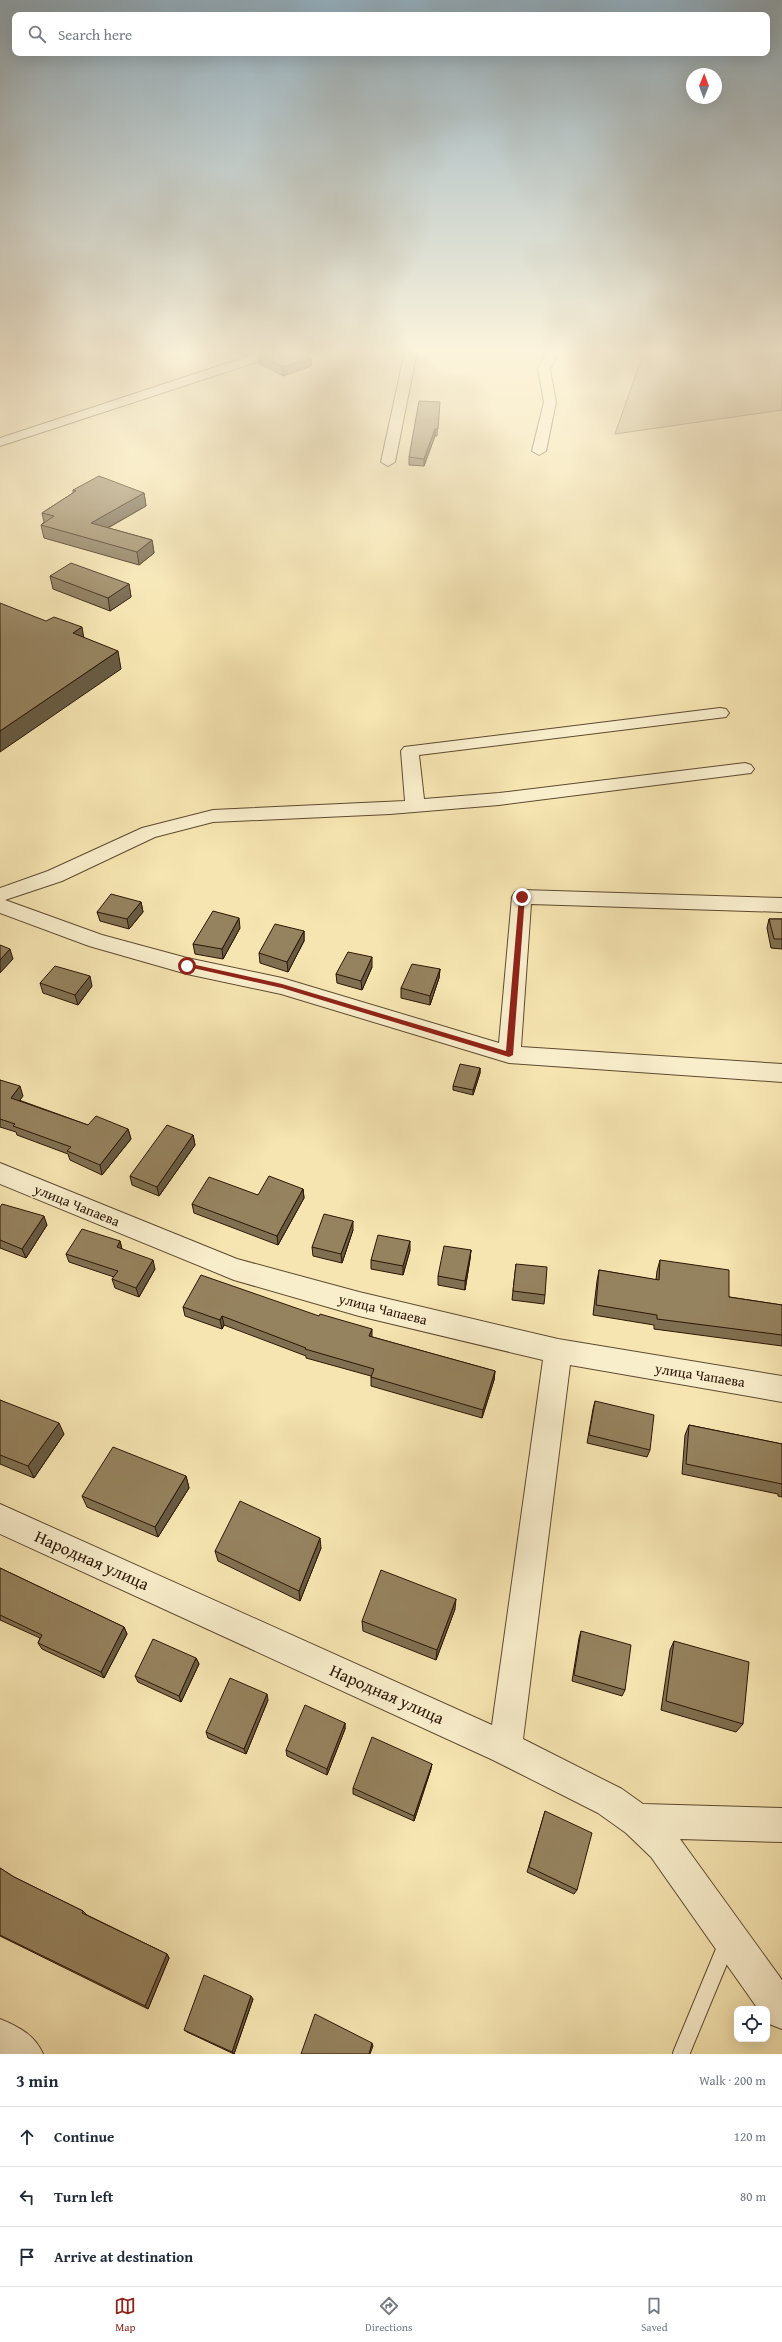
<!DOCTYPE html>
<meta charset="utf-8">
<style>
body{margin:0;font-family:"Gentium Book Plus",serif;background:#f2f2f3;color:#1f2937}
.controls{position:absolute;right:12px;bottom:12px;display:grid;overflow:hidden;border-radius:8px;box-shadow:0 4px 16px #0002}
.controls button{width:36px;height:36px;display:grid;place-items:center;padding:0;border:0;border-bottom:1px solid #e0e1e3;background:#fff;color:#1f2937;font:20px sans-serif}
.compass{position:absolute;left:686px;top:68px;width:36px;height:36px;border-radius:50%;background:#fff;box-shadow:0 4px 16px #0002;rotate:1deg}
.stop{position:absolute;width:12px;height:12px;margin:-9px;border:3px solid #8f2418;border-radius:50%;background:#fff}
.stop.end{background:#8f2418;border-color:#fff;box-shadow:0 1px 4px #0008}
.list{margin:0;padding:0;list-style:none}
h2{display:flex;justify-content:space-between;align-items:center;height:52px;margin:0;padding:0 16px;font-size:17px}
h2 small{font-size:13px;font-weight:400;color:#747a83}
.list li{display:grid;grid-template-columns:26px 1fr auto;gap:12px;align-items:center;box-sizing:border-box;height:60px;padding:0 16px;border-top:1px solid #e0e1e3}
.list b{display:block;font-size:15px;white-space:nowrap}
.list em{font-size:13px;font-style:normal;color:#747a83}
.icon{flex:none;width:22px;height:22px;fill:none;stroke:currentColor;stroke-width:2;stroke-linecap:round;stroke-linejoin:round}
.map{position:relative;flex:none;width:782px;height:2054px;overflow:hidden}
.search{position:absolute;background:#fff;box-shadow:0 4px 16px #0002;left:12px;right:12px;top:12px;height:44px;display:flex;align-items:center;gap:10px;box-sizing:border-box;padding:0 14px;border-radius:8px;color:#747a83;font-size:15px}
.sheet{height:232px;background:#fff}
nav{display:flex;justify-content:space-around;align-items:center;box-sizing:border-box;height:56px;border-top:1px solid #e0e1e3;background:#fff;font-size:11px;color:#747a83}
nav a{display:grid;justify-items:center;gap:2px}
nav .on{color:#8f2418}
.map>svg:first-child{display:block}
</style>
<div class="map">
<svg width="782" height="2054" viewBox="0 0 782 2054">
<rect width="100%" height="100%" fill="#f6e5b1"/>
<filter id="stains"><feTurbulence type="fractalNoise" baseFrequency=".005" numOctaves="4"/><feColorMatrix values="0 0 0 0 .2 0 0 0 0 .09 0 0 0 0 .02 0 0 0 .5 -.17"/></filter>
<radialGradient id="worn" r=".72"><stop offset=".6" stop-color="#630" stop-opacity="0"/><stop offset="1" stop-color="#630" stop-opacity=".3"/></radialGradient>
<path fill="#d4c294" stroke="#806c4c" d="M644,351H782V410L615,434Z"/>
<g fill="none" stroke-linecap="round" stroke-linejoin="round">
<defs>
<path id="service" d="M681,2054L727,1943"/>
<path id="minor" d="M405,351H417L395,462L388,466L381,462Z
M547,351H559L550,370L556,402L546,451L539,455L532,451L544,402L538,370Z
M720,708L726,709L729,713L726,717L419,755L424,799L499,793L745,763L751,765L754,769L751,773L499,805L390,814L213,822L155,837L62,881L5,900L102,935L187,958L282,978L499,1043L512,897L515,892L522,890L782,898V912L531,904L521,1047L782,1064V1082L509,1063L281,994L187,974L89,946L0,913V888L48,871L142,828L213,810L405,801L401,751L404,747Z
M0,1163L237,1259L359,1292L558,1339L782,1376V1402L570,1365L523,1739L622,1789L643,1804L782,1808V1842L680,1839L782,1980V2029L769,2024L767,2009H758L651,1857L626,1833L598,1813L493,1760L0,1534V1504L492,1725L543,1360L359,1316L234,1280L0,1184Z
M0,2019C19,2027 35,2035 43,2054H0Z"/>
<path id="tertiary" d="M264,351H283L281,354L0,446V438Z"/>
</defs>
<use href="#service" stroke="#5e4a30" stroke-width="18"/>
<use href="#minor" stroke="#5e4a30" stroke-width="2"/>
<use href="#tertiary" stroke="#5e4a30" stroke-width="2"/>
<use href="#service" stroke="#f9eecc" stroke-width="16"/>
<use href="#minor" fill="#f9eecc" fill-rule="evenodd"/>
<use href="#tertiary" fill="#f9eecc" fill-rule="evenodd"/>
</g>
<path fill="#807051" stroke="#2c1605" d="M235,351H259L244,356Z
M258,355L311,358V366L283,376L258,363Z
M439,409L437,436H435L424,466L409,465V457Z
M73,490L144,493L146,506L108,528L152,540L154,553L139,565L44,538L41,525L44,522L42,513L73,493Z
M50,576L129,584L131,597L110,611L53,589Z
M141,902L143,912L129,929L100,921L97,912Z
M769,919H782V949L771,948L767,928Z
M240,928L223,959L195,954L193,944Z
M304,931V941L288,972L260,963L259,953Z
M372,967L362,990L337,983L336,974Z
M440,969L439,978L430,1005L401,998V988Z
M40,983L92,986L78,1005L43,993Z
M480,1068V1073L473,1095L453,1090V1086Z
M0,1080L23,1096L19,1100L88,1125L128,1129L131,1139L102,1175L70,1160L68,1154L17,1135L16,1132L0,1127Z
M193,1135L195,1145L159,1196L132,1185L130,1176Z
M303,1189L304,1198L278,1245L194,1213L192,1204L258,1195Z
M0,1207L47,1225L26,1258L0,1248Z
M353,1230L342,1263L313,1256L312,1247Z
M120,1241L122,1249L155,1269L139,1297L115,1288L112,1279L114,1277L69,1262L66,1254Z
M410,1250L403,1275L371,1269V1260Z
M471,1250L470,1259L465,1290L438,1285V1276Z
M660,1260L729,1297L782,1305V1346L654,1329V1325L593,1315L597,1281L599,1270L656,1280L657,1271Z
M516,1264L545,1295L544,1304L512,1300Z
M183,1307L372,1337L495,1371L494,1380L482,1418L371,1386V1376L306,1358V1356L224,1325L222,1329L185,1316Z
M0,1400L64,1434L34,1478L0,1464Z
M595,1401L650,1450L647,1457L587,1443L593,1409Z
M689,1425L782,1444V1497L778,1496V1494L682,1474L685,1435Z
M186,1476L189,1488L158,1537L87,1507L82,1496Z
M321,1548L300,1601L218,1561L215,1551Z
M0,1568L124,1627L127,1634L104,1678L42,1649L38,1643L40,1638L0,1620Z
M455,1609L436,1660L363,1631L362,1621Z
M581,1631L625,1690L622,1696L572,1681L579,1638Z
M674,1641L743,1724L736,1732L661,1710L670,1650Z
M196,1658L199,1664L181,1702L138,1682L135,1676Z
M268,1700L246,1754L208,1738L206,1732Z
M345,1723V1729L327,1775L287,1756L286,1750Z
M431,1769L414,1821L353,1794V1788Z
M545,1811L577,1890L574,1894L527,1872Z
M0,1868L14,1877L83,1911L87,1915L167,1954L169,1958L148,2009L0,1936Z
M253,1999L234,2054L187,2032L184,2030Z"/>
<path fill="#685b42" stroke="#2c1605" d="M244,351H259L244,356Z
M311,358V366L283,376V367Z
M435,429V436L424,466V459Z
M144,493L146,506L93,536L91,523Z
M152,540L154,553L139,565L137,552Z
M129,584L131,597L110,611L108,598Z
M82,627L85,645L73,633Z
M118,651L121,669L0,752V731Z
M141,902L143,912L129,929L127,919Z
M239,918L240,928L223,959L222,949Z
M304,931V941L288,972L287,962Z
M10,949L13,959L0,973V960Z
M372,957V967L362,990L361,981Z
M440,969L439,978L430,1005V996Z
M90,976L92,986L78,1005L75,995Z
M480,1068V1073L473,1095V1090Z
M20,1086L23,1096L15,1107L11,1098Z
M128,1129L131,1139L102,1175L100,1165Z
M193,1135L195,1145L159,1196L157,1187Z
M303,1189L304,1198L278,1245L277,1236Z
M44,1216L47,1225L26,1258L22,1249Z
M353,1221V1230L342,1263L341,1254Z
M120,1241L122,1250L117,1247Z
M410,1241V1250L403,1275V1266Z
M471,1250L470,1259L465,1290V1281Z
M153,1260L155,1269L139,1297L136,1288Z
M222,1316L224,1325L222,1329L220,1320Z
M372,1329V1337L369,1336Z
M495,1371L494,1380L482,1418L483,1410Z
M59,1423L64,1434L34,1478L28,1466Z
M186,1476L189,1488L158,1537L155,1527Z
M320,1538L321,1548L300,1601L299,1591Z
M456,1599L455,1609L436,1660L437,1650Z
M124,1627L127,1634L104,1678L101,1672Z
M196,1658L199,1664L181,1702L179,1696Z
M267,1694L268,1700L246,1754L244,1749Z
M345,1723V1729L327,1775V1769Z
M432,1764L431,1769L414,1821V1816Z
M167,1954L169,1958L148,2009L145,2006Z
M251,1996L253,1999L234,2054L232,2052Z
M372,2043L373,2046L370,2054H369Z"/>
<path fill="#95825e" stroke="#2c1605" d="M269,351H299L311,358L283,367L258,355Z
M419,401L440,402L438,429H435L424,459L409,457Z
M99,476L144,493L91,523L152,540L137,552L41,525L54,516L42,513L76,491L73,490Z
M71,563L129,584L108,598L50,576Z
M0,603L46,621L54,617L82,627L73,633L118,651L0,731Z
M111,894L141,902L127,919L97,912Z
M213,911L239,918L222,949L193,944Z
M769,919H782V939H774Z
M275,924L304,931L287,962L259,953Z
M0,945L10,949L0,960Z
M348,952L372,957L361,981L336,974Z
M412,964L440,969L430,996L401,988Z
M55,966L90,976L75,995L40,983Z
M460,1064L480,1068L473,1090L453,1086Z
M0,1080L20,1086L11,1098L88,1125L96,1116L128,1129L100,1165L67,1151L71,1147L13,1126L15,1124L0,1119Z
M167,1125L193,1135L157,1187L130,1176Z
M269,1176L303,1189L277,1236L192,1204L209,1177L258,1195Z
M2,1204L44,1216L22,1249L0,1240V1207Z
M324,1214L353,1221L341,1254L312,1247Z
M82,1229L120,1241L117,1247L153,1260L136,1288L112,1279L118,1271L66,1254Z
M378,1235L410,1241L403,1266L371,1260Z
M444,1246L471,1250L465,1281L438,1276Z
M660,1260L729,1270V1297L782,1305V1335L657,1319V1315L596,1305L599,1270L659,1280Z
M516,1264L547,1267L545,1295L513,1291Z
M201,1275L319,1316L320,1314L372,1329L369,1336L495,1371L483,1410L371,1377L374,1369L305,1349L306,1348L222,1316L220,1320L183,1307Z
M0,1400L59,1423L28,1466L0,1455Z
M595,1401L654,1415L650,1450L589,1435Z
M689,1425L782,1444V1484L686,1464Z
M113,1447L186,1476L155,1527L82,1496Z
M240,1501L320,1538L299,1591L215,1551Z
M0,1568L124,1627L101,1672L38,1643L42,1635L0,1615Z
M381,1570L456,1599L437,1650L362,1621Z
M581,1631L631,1645L625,1690L574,1675Z
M153,1639L196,1658L179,1696L135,1676Z
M674,1641L749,1662L743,1724L666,1701Z
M230,1678L267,1694L244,1749L206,1732Z
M305,1705L345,1723L327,1769L286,1750Z
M372,1737L432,1764L414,1816L353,1788Z
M545,1811L592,1833L577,1890L529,1867Z
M0,1868L14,1877L83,1911L82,1913L167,1954L145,2006L0,1935Z
M204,1975L251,1996L232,2052L184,2030Z
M315,2014L372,2043L369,2054H301Z"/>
<linearGradient id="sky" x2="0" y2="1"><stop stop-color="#92acbb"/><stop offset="0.55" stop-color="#fbf3dc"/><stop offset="1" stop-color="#fbf3dc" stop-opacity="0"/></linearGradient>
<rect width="782" height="639" fill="url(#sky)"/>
<path fill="#8f2418" d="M522,895L525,897L513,1055L509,1057L282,988L184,966L187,963L282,984L506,1051L519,897Z"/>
<g text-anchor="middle" stroke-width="3" stroke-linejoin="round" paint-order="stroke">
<g font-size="14" fill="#2c1605" stroke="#f9eecc">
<text transform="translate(77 1205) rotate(22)" y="5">улица Чапаева</text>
<text transform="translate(383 1309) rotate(14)" y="5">улица Чапаева</text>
<text transform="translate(700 1375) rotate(9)" y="5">улица Чапаева</text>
</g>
<g font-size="17" fill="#2c1605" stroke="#f9eecc">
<text transform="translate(92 1560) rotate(24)" y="6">Народная улица</text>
<text transform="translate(387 1694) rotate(24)" y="6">Народная улица</text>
</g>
</g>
<rect width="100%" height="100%" filter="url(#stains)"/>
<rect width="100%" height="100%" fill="url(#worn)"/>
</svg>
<div class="controls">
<button><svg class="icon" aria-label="locate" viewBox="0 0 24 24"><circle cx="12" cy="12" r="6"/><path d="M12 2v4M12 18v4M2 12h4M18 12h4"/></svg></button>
</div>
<svg class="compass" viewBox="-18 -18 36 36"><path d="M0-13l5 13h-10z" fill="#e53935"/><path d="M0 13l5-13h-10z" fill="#747a83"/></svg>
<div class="stop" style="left:187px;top:966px"></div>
<div class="stop end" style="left:522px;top:897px"></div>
<div class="search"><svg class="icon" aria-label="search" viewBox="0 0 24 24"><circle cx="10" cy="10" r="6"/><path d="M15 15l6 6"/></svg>Search here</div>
</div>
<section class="sheet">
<h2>3 min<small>Walk · 200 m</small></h2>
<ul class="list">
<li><svg class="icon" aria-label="ahead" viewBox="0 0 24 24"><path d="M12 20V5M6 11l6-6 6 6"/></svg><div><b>Continue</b></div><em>120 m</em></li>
<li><svg class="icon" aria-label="left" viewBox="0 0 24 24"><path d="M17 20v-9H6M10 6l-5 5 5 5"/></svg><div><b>Turn left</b></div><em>80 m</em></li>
<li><svg class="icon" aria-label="arrive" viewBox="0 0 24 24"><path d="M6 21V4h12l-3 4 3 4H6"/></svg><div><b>Arrive at destination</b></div></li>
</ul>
</section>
<nav>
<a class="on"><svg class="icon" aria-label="map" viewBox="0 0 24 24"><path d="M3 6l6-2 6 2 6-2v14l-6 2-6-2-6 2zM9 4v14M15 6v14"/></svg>Map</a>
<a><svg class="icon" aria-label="directions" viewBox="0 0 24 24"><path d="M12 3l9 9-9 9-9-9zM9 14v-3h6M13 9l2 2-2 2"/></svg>Directions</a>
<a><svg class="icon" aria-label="saved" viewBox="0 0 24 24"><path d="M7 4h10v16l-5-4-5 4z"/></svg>Saved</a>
</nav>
